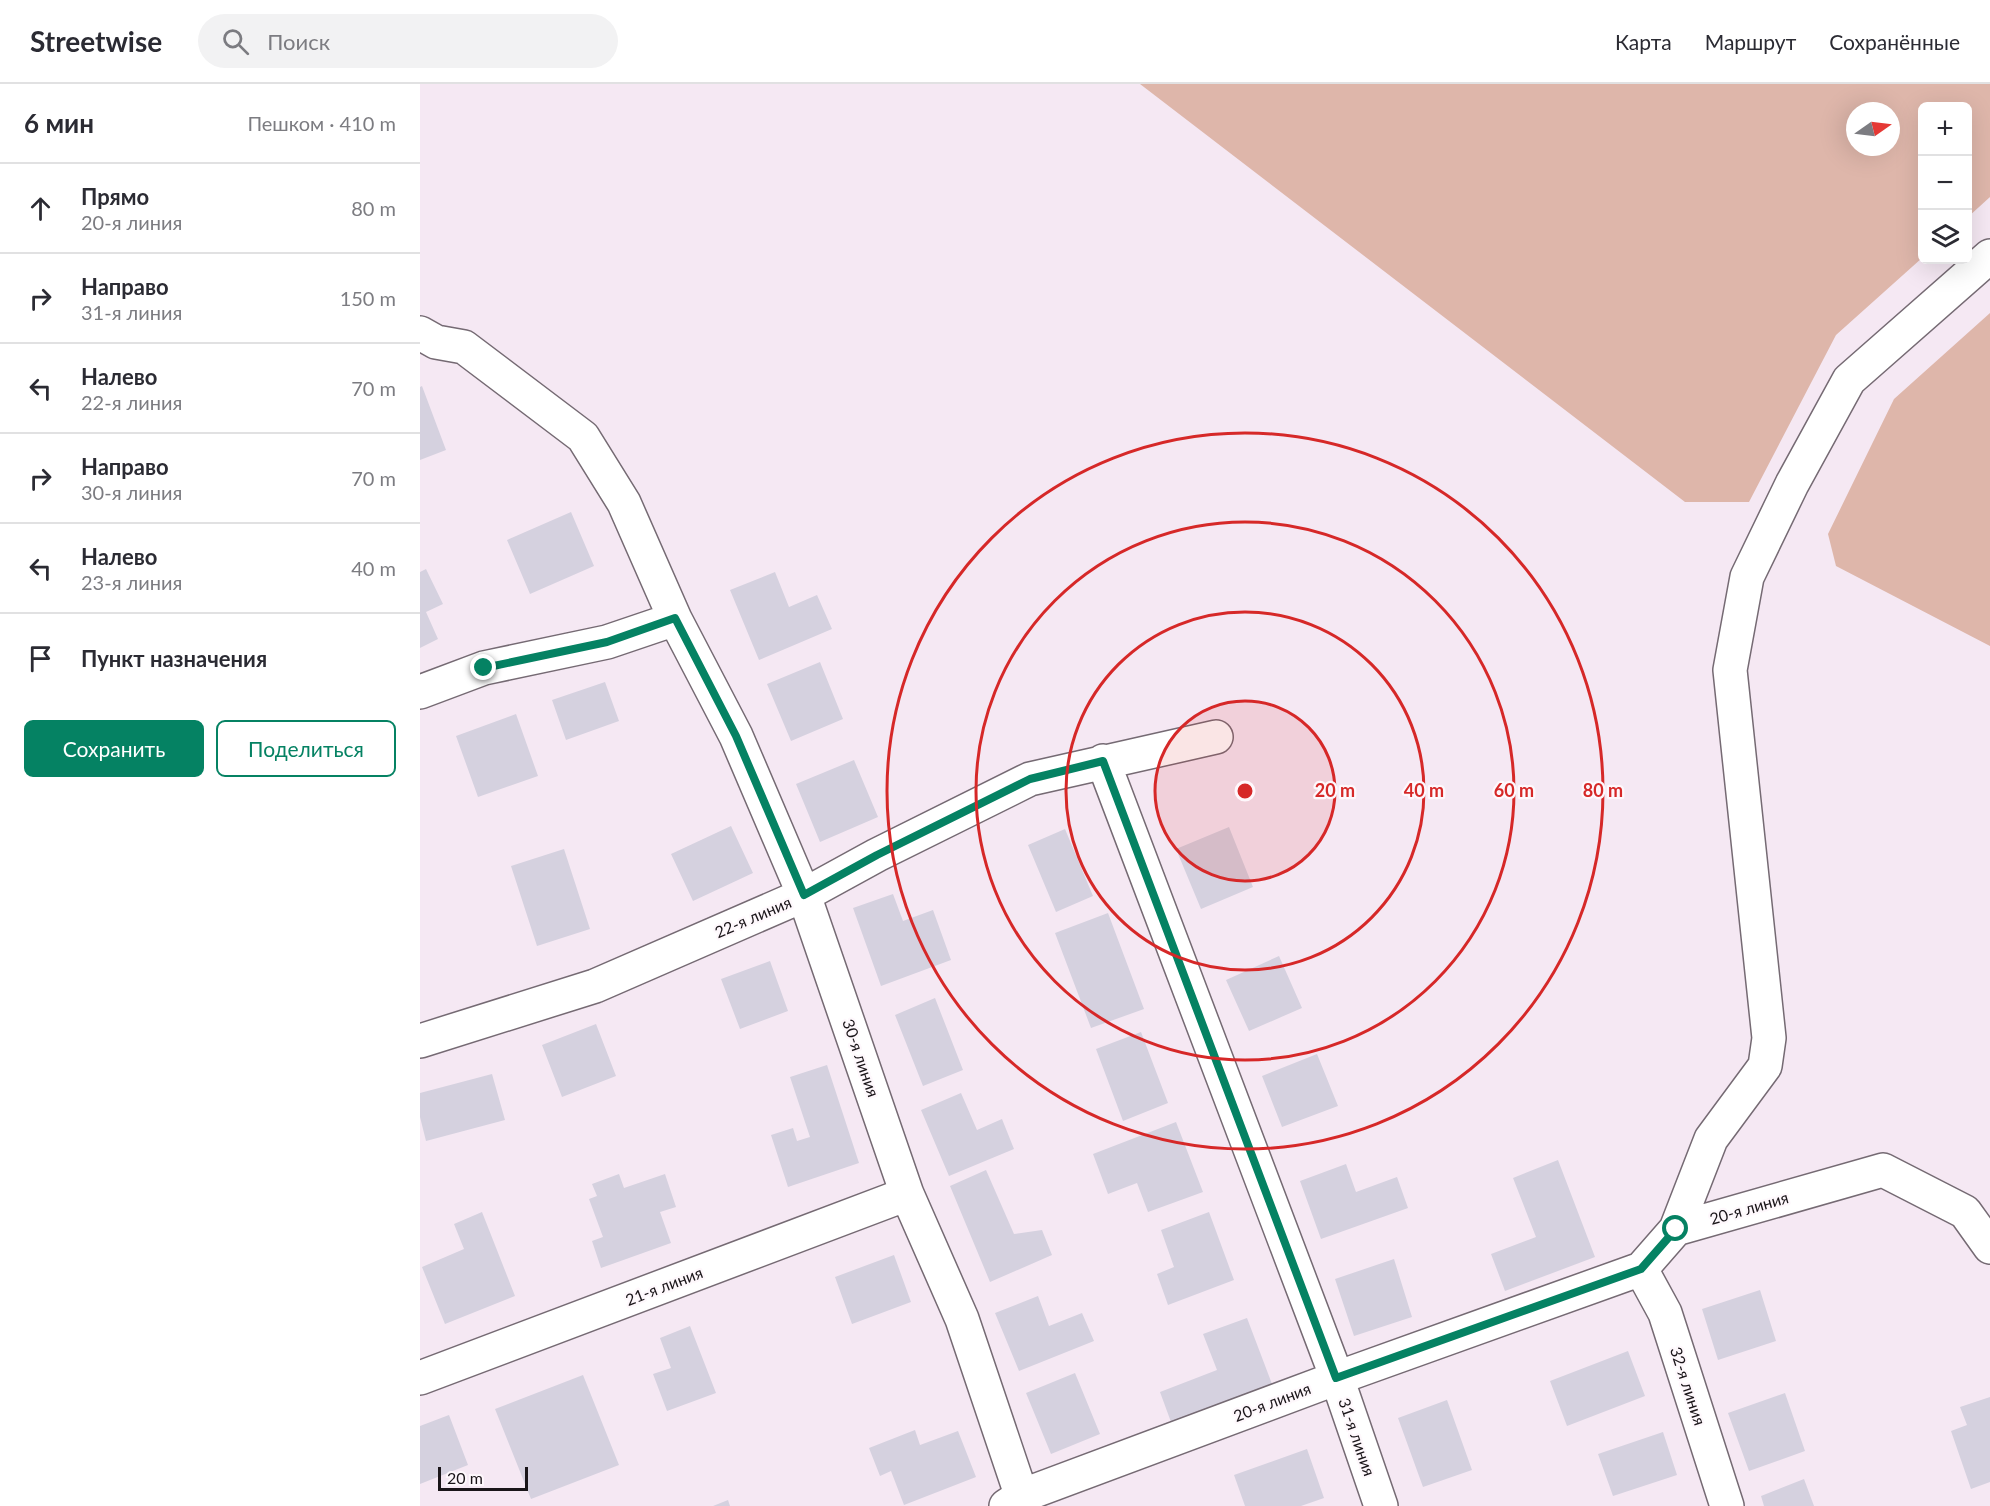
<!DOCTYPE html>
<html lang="ru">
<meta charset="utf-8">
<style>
body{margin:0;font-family:Lato,sans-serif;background:#f2f2f3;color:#2b2b33}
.controls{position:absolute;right:18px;top:18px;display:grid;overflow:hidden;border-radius:9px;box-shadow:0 6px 24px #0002}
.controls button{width:54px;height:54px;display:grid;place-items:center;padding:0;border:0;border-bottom:2px solid #e1e1e2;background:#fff;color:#2b2b33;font:30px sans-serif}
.compass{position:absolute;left:1426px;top:18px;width:54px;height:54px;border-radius:50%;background:#fff;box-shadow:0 6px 24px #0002;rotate:76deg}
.scale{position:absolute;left:18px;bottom:15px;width:90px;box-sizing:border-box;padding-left:6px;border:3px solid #1a1519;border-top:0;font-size:16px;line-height:21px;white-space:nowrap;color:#1a1519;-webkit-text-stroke:4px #fef8fc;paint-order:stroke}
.stop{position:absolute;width:18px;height:18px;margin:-14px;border:4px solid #058263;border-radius:50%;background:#fff}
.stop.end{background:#058263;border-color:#fff;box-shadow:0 2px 6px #0008}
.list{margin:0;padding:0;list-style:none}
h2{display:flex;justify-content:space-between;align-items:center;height:78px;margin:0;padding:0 24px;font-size:26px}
h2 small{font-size:20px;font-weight:400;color:#7c7c81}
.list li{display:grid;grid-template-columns:39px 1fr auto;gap:18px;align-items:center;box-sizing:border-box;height:90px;padding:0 24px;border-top:2px solid #e1e1e2}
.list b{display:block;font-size:22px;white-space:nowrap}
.list p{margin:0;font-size:20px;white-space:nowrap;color:#7c7c81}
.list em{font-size:20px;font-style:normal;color:#7c7c81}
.actions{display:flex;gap:12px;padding:18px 24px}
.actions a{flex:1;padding:14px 0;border:2px solid #058263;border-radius:9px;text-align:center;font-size:21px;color:#058263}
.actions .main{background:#058263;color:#fff}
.icon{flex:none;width:33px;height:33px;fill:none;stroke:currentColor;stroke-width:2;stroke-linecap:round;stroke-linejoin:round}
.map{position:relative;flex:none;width:1570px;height:1422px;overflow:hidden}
header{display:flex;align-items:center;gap:36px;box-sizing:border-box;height:84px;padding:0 30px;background:#fff;border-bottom:2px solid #e1e1e2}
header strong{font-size:28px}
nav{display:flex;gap:33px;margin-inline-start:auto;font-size:21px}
.search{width:420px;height:54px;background:#f2f2f3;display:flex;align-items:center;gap:15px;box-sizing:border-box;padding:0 21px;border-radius:33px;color:#7c7c81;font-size:22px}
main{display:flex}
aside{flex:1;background:#fff}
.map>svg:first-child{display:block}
</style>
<header>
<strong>Streetwise</strong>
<div class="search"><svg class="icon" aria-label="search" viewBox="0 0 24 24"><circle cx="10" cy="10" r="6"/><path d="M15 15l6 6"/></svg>Поиск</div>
<nav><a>Карта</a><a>Маршрут</a><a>Сохранённые</a></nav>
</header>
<main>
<aside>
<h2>6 мин<small>Пешком · 410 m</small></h2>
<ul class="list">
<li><svg class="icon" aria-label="ahead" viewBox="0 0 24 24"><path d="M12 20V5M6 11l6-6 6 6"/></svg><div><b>Прямо</b><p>20-я линия</p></div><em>80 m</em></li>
<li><svg class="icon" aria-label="right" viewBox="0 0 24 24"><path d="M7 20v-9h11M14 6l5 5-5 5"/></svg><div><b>Направо</b><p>31-я линия</p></div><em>150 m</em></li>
<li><svg class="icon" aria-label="left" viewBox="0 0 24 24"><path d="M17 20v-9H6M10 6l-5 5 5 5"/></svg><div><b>Налево</b><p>22-я линия</p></div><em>70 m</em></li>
<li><svg class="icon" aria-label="right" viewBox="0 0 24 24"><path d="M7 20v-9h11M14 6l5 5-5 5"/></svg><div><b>Направо</b><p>30-я линия</p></div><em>70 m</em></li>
<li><svg class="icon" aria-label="left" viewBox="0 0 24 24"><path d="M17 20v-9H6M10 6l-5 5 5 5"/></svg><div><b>Налево</b><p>23-я линия</p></div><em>40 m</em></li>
<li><svg class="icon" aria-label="arrive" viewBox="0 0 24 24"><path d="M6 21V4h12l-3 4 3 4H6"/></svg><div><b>Пункт назначения</b></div></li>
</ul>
<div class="actions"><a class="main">Сохранить</a><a>Поделиться</a></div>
</aside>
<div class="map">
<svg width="1570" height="1422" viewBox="0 0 1570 1422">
<rect width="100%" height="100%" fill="#f5e8f3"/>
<path fill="#deb6aa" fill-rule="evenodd" d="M720,0H1570V113L1548,133V22H1502V174L1416,251L1329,418H1265ZM1435,27H1471V63H1435Z
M1570,229V562L1416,482L1408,450L1474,315Z"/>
<path fill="#d5d1df" d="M2,302L26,366L0,376V303Z
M151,428L174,482L110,510L87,456Z
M6,485L23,520L6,528L18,555L0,564V488Z
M355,488L369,523L397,511L412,545L339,576L310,506Z
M400,578L423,635L371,657L347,600Z
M185,598L199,637L146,656L132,616Z
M96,630L118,692L58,713L36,652Z
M434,676L458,733L400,758L376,700Z
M311,742L333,789L273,817L251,770Z
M809,743L833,803L781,825L756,765Z
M645,745L673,812L636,828L608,761Z
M144,765L170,845L117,862L91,782Z
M473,810L483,837L513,826L531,876L461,902L433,824Z
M688,829L724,925L671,944L635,849Z
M859,872L882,924L829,947L806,896Z
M350,877L368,927L320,945L301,895Z
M515,914L543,986L503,1002L475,931Z
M176,940L196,992L142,1013L122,961Z
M721,948L748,1019L703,1037L676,965Z
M897,970L918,1022L862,1043L842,992Z
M407,981L439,1079L368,1103L351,1051L373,1044L377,1057L390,1053L370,993Z
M72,990L85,1036L6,1057L0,1033V1009Z
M541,1009L557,1046L582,1035L594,1065L529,1092L501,1026Z
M756,1038L783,1108L728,1128L717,1099L688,1110L673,1070Z
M1138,1076L1175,1173L1085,1207L1071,1170L1116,1153L1093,1094Z
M926,1080L936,1108L977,1093L988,1124L901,1155L880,1097Z
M566,1086L594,1150L622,1146L632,1171L570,1198L530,1102Z
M199,1090L204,1104L245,1090L256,1123L240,1128L251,1159L181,1184L172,1157L183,1153L169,1115L177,1112L172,1100Z
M62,1128L95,1212L25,1240L2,1183L44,1165L34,1140Z
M789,1128L814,1196L748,1221L737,1190L754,1183L741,1146Z
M474,1171L491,1218L432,1240L415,1193Z
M974,1175L992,1233L934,1252L915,1195Z
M1340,1206L1356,1257L1298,1276L1282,1225Z
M618,1212L629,1242L662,1229L674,1257L599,1287L575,1229Z
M827,1234L852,1300L751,1338L740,1308L797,1286L783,1250Z
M270,1242L296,1309L247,1327L233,1290L251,1284L240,1254Z
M1208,1267L1225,1312L1147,1342L1130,1297Z
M655,1289L680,1350L631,1370L606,1309Z
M163,1291L199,1381L111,1415L75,1325Z
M1365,1309L1385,1367L1329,1387L1308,1329Z
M1570,1313V1398L1551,1405L1531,1347L1547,1341L1540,1323Z
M1027,1316L1052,1386L1003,1403L978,1334Z
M29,1331L48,1381L0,1400V1342Z
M495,1346L500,1361L538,1347L556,1393L484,1421L471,1387L460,1392L449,1364Z
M1243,1348L1257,1391L1193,1412L1178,1370Z
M887,1365L904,1414L881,1422H825L814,1391Z
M1384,1395L1394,1422H1344L1341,1412Z
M308,1416L310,1422H293Z"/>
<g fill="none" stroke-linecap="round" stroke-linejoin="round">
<defs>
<path id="minor" d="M0,249L16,258L44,263L163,353L204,419L255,535L316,652L384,811L487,1110L542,1235L605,1422
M0,608L64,584L187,558L255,535
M683,677L917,1294L961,1422
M0,957L175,902L384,811L457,771L610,695L796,653
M1256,1145L1291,1055L1345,982L1349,954L1310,586L1327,493L1372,400L1429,296L1570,172
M1221,1185L1245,1229L1307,1422
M0,1294L487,1110
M586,1422L601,1412L917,1294L1221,1185L1256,1145L1463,1086L1545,1128L1570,1163"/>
</defs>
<use href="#minor" stroke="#756a73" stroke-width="36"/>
<use href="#minor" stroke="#fff" stroke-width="33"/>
</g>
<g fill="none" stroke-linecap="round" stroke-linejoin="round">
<path stroke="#058263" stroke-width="8" d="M64,584L187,558L255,534L316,652L384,811L457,771L610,695L683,677L916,1294L1221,1185L1256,1145"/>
</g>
<circle cx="825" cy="707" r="90" fill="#d62828" fill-opacity=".12"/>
<g fill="none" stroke="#d62828" stroke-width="3">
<circle cx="825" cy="707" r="90"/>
<circle cx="825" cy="707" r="179"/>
<circle cx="825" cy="707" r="269"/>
<circle cx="825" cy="707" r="358"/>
</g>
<g text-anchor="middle" stroke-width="4.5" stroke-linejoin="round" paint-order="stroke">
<g font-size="16" fill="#1a1519" stroke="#fef8fc">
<text transform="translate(333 833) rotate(-23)" y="6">22-я линия</text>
<text transform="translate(441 974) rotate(71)" y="6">30-я линия</text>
<text transform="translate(1329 1124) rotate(-16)" y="6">20-я линия</text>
<text transform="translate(244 1202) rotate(-21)" y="6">21-я линия</text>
<text transform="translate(1268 1302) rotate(72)" y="6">32-я линия</text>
<text transform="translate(852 1318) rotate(-21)" y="6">20-я линия</text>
<text transform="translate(937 1353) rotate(71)" y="6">31-я линия</text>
</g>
</g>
<circle cx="825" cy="707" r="9" fill="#d62828" stroke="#fef8fc" stroke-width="3"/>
<g font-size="18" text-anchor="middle" font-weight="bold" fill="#d62828" stroke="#fef8fc" stroke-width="4.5" stroke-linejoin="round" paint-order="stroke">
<text x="915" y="713">20 m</text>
<text x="1004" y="713">40 m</text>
<text x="1094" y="713">60 m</text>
<text x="1183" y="713">80 m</text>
</g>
</svg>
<div class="controls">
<button>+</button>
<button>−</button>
<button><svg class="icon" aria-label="layers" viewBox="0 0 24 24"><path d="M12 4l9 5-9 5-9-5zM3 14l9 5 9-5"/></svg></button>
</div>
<svg class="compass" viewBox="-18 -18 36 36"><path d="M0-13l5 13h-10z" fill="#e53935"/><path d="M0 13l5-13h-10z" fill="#7c7c81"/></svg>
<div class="scale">20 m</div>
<div class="stop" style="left:1256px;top:1145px"></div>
<div class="stop end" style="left:64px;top:584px"></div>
</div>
</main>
